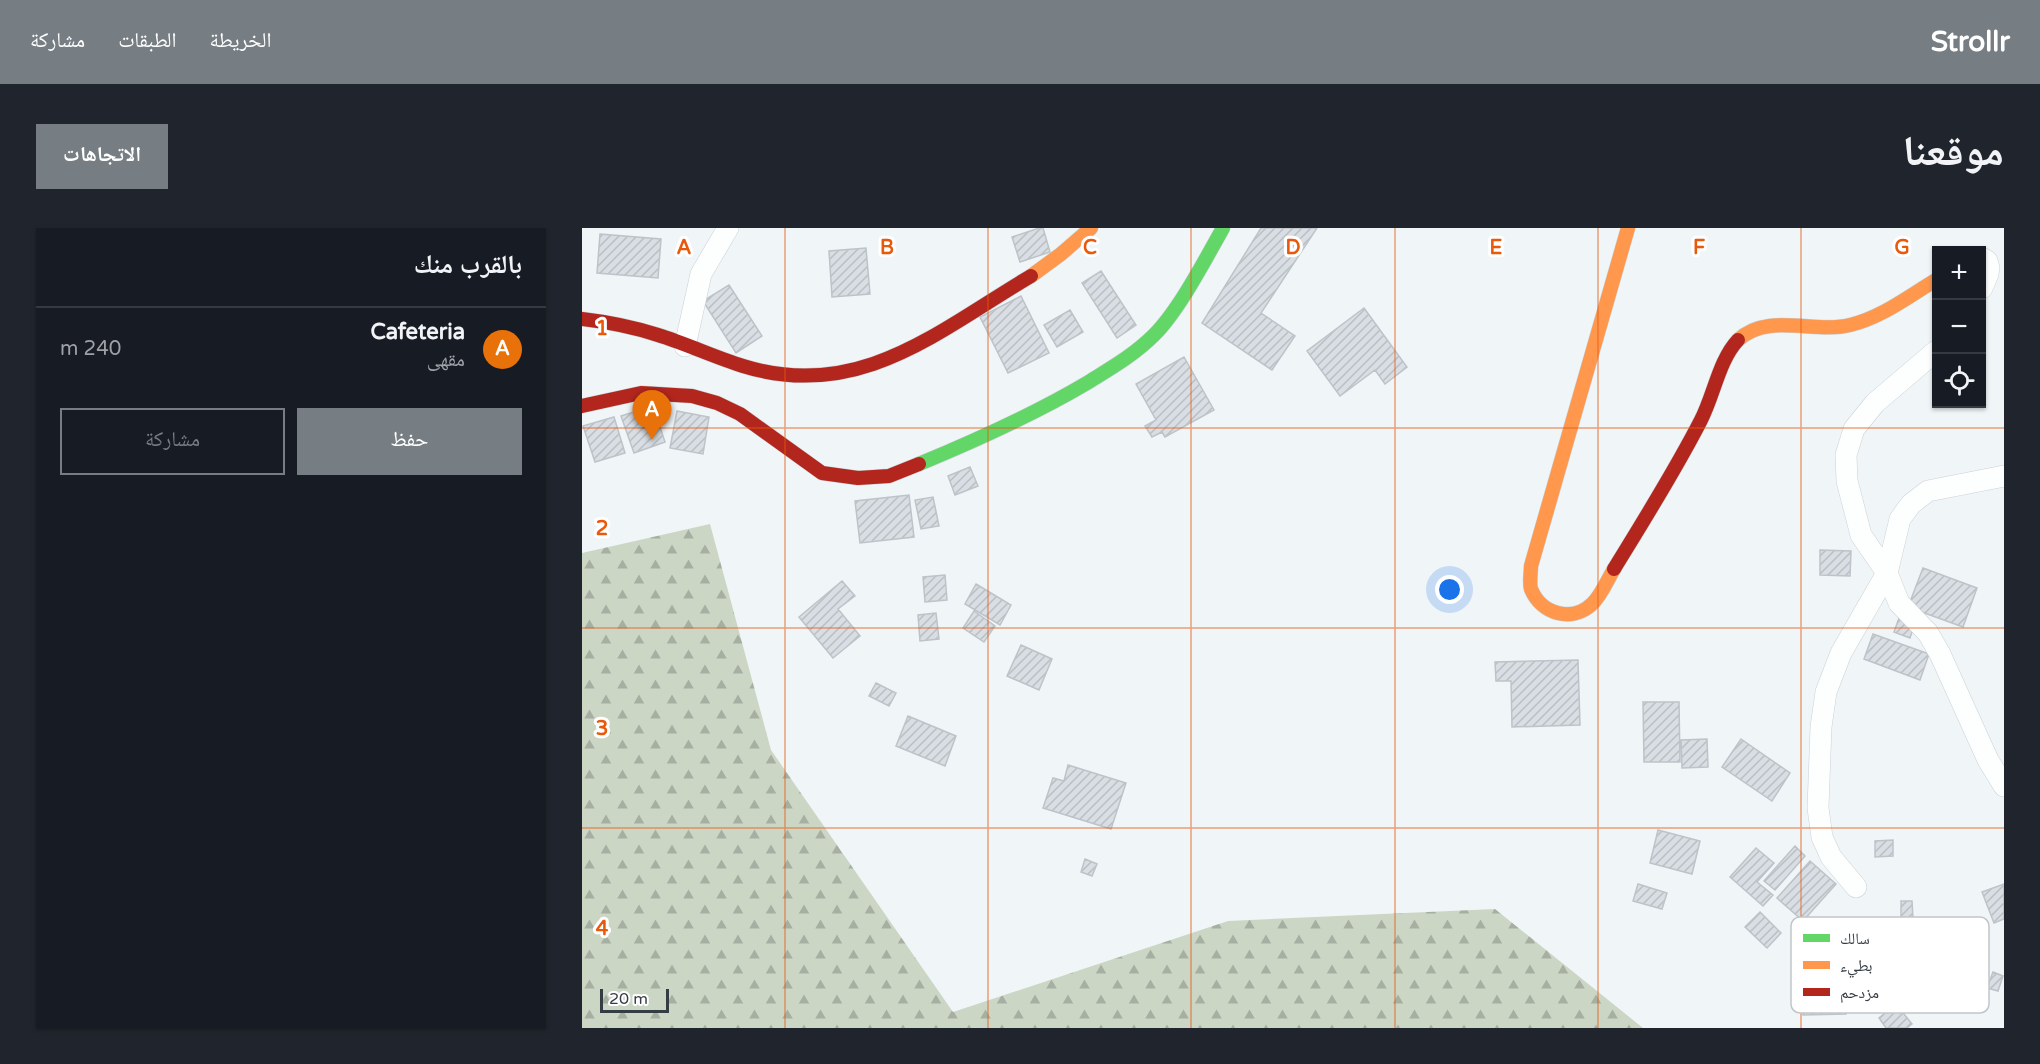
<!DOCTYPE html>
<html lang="ar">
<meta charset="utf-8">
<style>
body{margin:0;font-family:"Varela Round","Noto Naskh Arabic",sans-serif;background:#20242c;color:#f1f3f6;direction:rtl}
.controls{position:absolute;right:18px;top:18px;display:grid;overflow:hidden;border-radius:0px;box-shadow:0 2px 4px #0004}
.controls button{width:54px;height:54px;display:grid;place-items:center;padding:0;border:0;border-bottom:2px solid #363941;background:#171b24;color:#f1f3f6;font:30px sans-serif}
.scale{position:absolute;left:18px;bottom:15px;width:69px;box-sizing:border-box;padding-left:6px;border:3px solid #353d44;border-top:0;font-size:16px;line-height:21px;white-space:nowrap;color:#353d44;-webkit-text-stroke:4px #fff;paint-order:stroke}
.you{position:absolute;left:868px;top:362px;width:21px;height:21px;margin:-15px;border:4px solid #fff;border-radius:50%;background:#1a73e8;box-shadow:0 0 0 9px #1a73e833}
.badge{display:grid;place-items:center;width:39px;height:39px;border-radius:50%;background:#767d83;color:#fff;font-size:20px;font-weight:700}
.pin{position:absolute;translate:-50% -50px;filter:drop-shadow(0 2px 3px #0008)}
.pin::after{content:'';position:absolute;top:32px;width:21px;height:18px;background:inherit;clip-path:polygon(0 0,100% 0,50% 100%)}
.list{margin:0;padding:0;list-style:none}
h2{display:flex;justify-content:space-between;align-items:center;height:78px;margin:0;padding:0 24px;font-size:26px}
h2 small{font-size:20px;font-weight:400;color:#9ea1a6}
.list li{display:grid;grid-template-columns:39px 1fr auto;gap:18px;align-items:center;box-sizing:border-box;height:84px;padding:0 24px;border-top:2px solid #363941}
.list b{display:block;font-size:22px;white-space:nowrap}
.list p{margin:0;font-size:20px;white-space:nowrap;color:#9ea1a6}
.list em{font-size:20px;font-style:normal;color:#9ea1a6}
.actions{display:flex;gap:12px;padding:18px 24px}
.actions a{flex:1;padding:14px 0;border:2px solid #767d83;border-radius:0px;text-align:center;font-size:21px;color:#767d83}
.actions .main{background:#767d83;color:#fff}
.icon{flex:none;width:33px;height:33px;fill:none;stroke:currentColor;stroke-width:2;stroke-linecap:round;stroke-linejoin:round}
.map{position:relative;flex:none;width:1422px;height:800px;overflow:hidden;direction:ltr;border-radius:0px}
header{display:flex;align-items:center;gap:36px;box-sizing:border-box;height:84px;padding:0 30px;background:#767d83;color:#fff}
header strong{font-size:28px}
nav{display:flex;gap:33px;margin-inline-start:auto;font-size:21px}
.intro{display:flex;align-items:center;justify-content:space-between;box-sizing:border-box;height:144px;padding:0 36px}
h1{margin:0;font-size:42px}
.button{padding:15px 27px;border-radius:0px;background:#767d83;color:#fff;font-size:21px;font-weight:700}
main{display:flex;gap:36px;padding:0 36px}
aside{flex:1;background:#171b24;border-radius:0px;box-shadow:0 2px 4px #0004}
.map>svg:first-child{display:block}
</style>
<header>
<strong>Strollr</strong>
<nav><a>الخريطة</a><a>الطبقات</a><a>مشاركة</a></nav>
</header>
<div class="intro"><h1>موقعنا</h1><a class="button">الاتجاهات</a></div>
<main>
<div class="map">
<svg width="1422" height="800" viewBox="0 0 1422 800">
<defs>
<pattern id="forest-firs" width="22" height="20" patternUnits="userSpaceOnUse" patternTransform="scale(1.5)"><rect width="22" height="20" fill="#ccd6c5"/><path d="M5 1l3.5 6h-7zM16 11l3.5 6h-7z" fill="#a6afa2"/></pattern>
<pattern id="building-hatch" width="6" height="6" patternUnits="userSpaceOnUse" patternTransform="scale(1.5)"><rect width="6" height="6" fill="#d8dee3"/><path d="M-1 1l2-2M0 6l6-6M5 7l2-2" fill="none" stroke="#babfc4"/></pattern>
</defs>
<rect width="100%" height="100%" fill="#f0f5f8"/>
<path fill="url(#forest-firs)" d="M128,296L189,522L371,784L646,693L913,681L1061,800H0V325Z"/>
<path fill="url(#building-hatch)" stroke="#bdc3c8" stroke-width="1.5" d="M457,0H461L468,24L438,34L430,9Z
M679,0H735L679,85L713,108L690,142L620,95Z
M18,6L79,11L76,50L15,45Z
M284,20L288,66L250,69L247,23Z
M519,43L554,97L535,110L500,55Z
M147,57L180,108L154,125L121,73Z
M439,68L467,125L426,145L398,89Z
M782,80L825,139L803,156L793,142L758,168L725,123Z
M488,82L501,104L475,119L462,97Z
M602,129L632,182L583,209L580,204L570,209L563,198L574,192L554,156Z
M71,178L83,214L52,225L39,188Z
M95,183L127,189L121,226L88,220Z
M32,189L43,225L13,234L1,198Z
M388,239L396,258L373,267L366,248Z
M327,267L332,309L278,315L273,273Z
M351,269L357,298L339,301L333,272Z
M1238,322L1269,323L1268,348L1238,347Z
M1341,340L1395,360L1381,399L1326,379Z
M363,347L365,372L343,374L341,349Z
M260,353L273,368L256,381L278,408L251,430L217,389Z
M394,356L429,377L418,397L383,376Z
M392,383L413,398L402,414L381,400Z
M354,385L357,411L338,413L336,387Z
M1317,390L1333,395L1328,410L1312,404Z
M1291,406L1347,426L1338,452L1282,431Z
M439,417L470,431L457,462L425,448Z
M996,432L998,497L930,499L929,453H914L913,434Z
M294,455L314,465L307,478L287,468Z
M1061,474H1097L1098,534H1062Z
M326,488L374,508L363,538L314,518Z
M1125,511L1126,539L1100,540L1099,512Z
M1159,511L1208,545L1190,573L1140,539Z
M486,537L544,555L529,601L461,580L471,550L482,553Z
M1076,602L1118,613L1110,646L1068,635Z
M1311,612V628L1293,629V613Z
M1213,618L1223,628L1193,662L1182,653Z
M1174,620L1192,635L1175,654L1191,667L1181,678L1148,649Z
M503,631L515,636L510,648L499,644Z
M1228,633L1254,656L1221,693L1195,670Z
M1056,656L1085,665L1080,681L1051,673Z
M1422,656V691L1412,695L1400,664Z
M1319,673H1330L1331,690L1319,691Z
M1178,684L1199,705L1185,720L1163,699Z
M1411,744L1421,748L1416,763L1405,760Z
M1264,755V786L1221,787V756Z
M1314,776L1330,796L1325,800H1304L1297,790Z"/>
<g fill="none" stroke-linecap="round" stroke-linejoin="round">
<defs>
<path id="street" d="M1400,30L1405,33L1407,40L1406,46L1400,60
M103,118L119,46L146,0
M1354,123L1293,175L1272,201L1264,227L1265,253L1279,307L1305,345L1317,375L1346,405L1358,426L1406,532L1422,558
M1274,659L1249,629L1240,609L1236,580L1239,499L1244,464L1259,425L1305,345L1318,291L1329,276L1346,263L1422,248"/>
<path id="fast" d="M337,236C395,212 451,187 505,155C529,140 552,127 572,107C597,82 623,32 641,0"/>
<path id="slow" d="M449,48L479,26L509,0
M1156,112C1186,84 1232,106 1268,97C1299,90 1327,68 1354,52
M1032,341C1026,351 1019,368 1010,376C990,395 959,386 949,361C947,355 949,345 949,338L1046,0"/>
<path id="jam" d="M0,91C26,94 51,99 76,107C105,116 132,129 161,138C277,174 356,103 449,48
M0,178L59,165L110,168L135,175L158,186L240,245L276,250L307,248L337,236
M1032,341C1062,292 1093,243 1119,192C1132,167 1137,132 1156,112"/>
</defs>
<use href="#street" stroke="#cbd1d5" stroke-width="22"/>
<use href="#fast" stroke="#cbd1d5" stroke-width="15"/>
<use href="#slow" stroke="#cbd1d5" stroke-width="15"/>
<use href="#jam" stroke="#cbd1d5" stroke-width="15"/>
<use href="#street" stroke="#fdfefe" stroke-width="21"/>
<use href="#fast" stroke="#63d668" stroke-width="14"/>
<use href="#slow" stroke="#ff974d" stroke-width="14"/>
<use href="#jam" stroke="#b3261e" stroke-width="14"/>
</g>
<path fill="none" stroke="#e8590c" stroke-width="1.5" stroke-opacity="0.55" d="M203,0V800M406,0V800M609,0V800M813,0V800M1016,0V800M1219,0V800M0,200H1422M0,400H1422M0,600H1422"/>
<rect x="1209" y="689" width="198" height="96" rx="9" fill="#fff" stroke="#c2c5c7" stroke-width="1.5"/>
<rect x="1221" y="706" width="27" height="8" fill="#63d668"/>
<rect x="1221" y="733" width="27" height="8" fill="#ff974d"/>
<rect x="1221" y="760" width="27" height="8" fill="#b3261e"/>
<g font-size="16" fill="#353d44">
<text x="1258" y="716">سالك</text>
<text x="1258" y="743">بطيء</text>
<text x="1258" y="770">مزدحم</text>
</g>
<g font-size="20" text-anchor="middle" font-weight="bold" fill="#e8590c" stroke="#fff" stroke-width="6" stroke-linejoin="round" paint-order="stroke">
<text x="102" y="26">A</text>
<text x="305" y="26">B</text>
<text x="508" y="26">C</text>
<text x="711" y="26">D</text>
<text x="914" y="26">E</text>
<text x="1117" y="26">F</text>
<text x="1320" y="26">G</text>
<text x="20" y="107">1</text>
<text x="20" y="307">2</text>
<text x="20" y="507">3</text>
<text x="20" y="707">4</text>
</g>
</svg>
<div class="controls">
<button>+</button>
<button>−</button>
<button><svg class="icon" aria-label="locate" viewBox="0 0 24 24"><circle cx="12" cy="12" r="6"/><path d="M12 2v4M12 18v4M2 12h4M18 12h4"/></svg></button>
</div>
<div class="scale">20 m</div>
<div class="you"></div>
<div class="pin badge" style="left:70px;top:212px;background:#e8710a">A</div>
</div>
<aside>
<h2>بالقرب منك<small></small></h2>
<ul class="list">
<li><span class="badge" style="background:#e8710a">A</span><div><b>Cafeteria</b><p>مقهى</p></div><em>240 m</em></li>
</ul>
<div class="actions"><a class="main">حفظ</a><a>مشاركة</a></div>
</aside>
</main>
